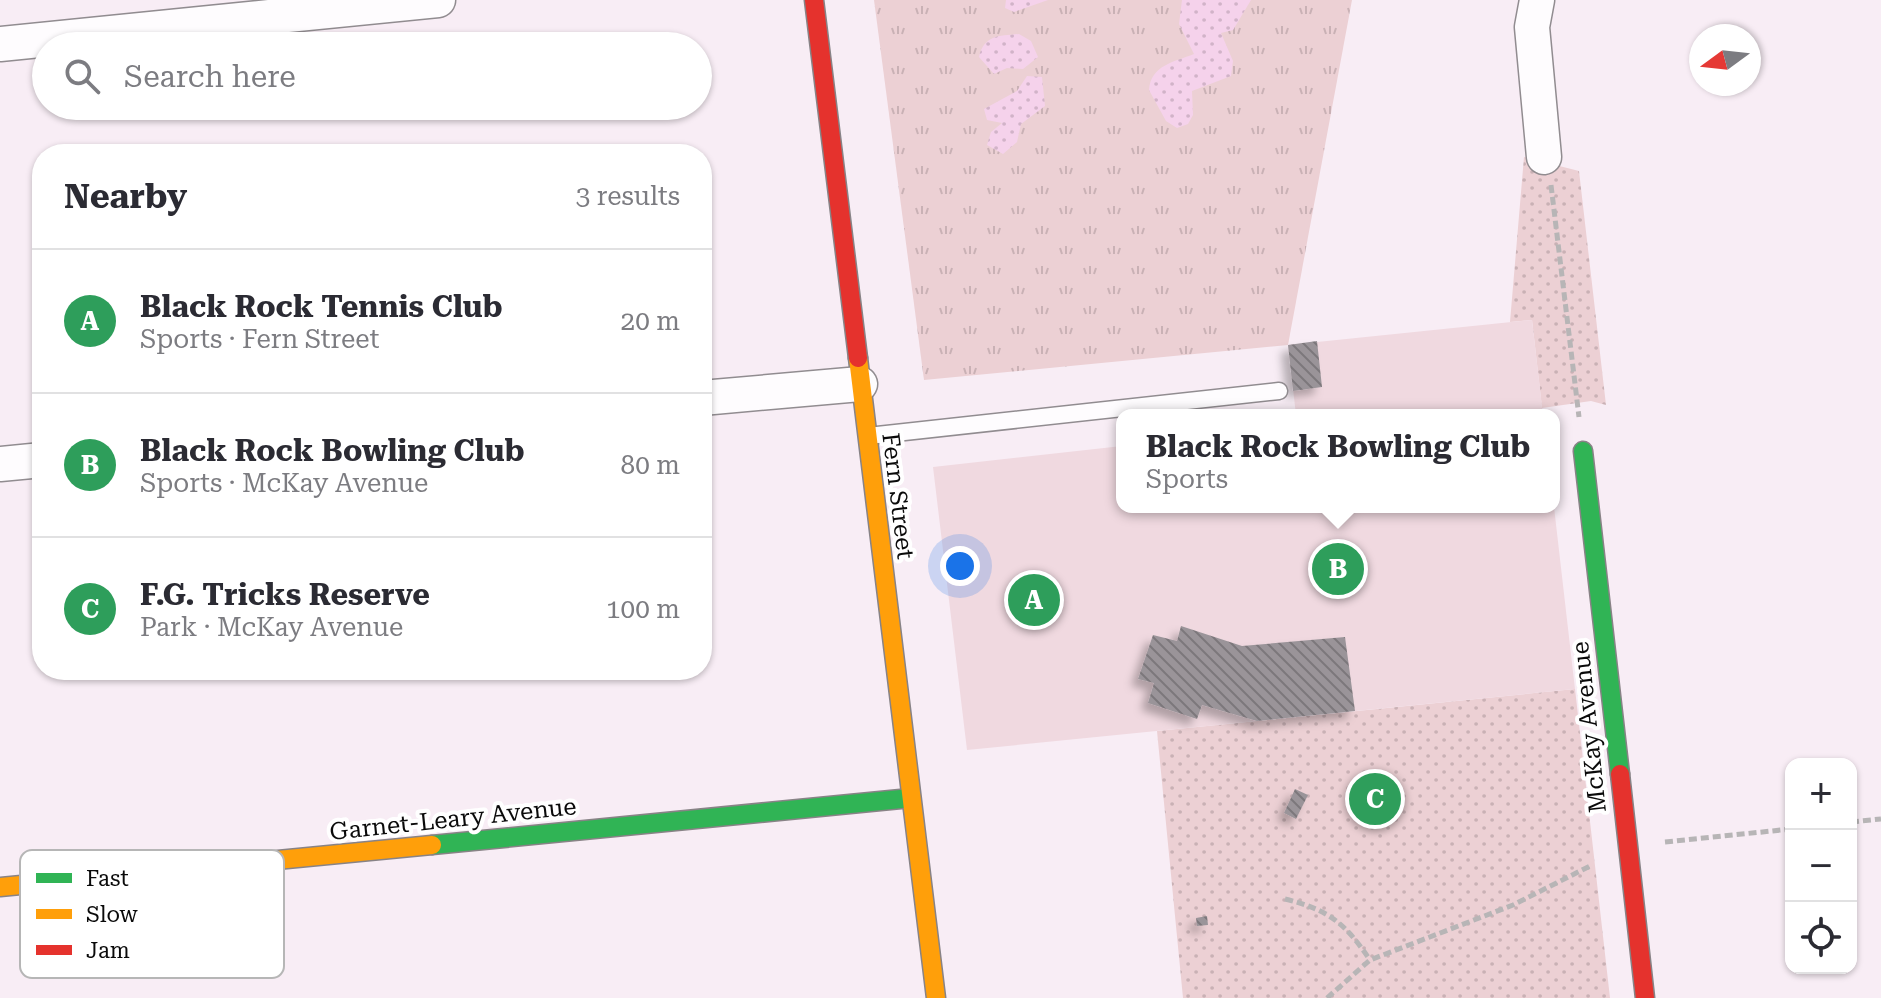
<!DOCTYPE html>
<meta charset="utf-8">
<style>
body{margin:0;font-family:"Roboto Serif",serif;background:#f2f2f3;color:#2b2b33}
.controls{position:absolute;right:24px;bottom:24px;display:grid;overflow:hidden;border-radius:16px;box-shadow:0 2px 6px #0004}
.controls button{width:72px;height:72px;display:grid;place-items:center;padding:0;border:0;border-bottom:2px solid #e1e1e2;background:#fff;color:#2b2b33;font:40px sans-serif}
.compass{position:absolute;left:1689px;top:24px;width:72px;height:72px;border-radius:50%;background:#fff;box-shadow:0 2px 6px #0004;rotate:255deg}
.you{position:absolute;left:960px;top:566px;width:28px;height:28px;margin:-20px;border:6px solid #fff;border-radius:50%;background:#1a73e8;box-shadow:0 0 0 12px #1a73e833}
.badge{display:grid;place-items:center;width:52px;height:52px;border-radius:50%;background:#5d595c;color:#fff;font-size:26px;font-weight:700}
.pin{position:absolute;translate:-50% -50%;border:4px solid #fff;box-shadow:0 2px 8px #0006}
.popup{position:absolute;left:1116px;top:409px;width:444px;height:104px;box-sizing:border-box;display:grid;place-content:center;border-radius:16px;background:#fff;filter:drop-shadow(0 2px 6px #0005);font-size:26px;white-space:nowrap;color:#7c7c81}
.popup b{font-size:30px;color:#2b2b33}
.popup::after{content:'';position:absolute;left:50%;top:100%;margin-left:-16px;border:16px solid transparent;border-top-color:#fff}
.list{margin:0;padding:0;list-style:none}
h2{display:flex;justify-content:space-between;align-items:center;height:104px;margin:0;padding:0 32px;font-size:34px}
h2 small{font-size:26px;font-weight:400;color:#7c7c81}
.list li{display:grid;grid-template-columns:52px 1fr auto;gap:24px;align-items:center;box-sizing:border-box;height:144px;padding:0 32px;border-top:2px solid #e1e1e2}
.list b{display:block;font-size:30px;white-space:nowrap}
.list p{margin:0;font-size:26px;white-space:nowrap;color:#7c7c81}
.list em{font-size:26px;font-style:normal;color:#7c7c81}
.icon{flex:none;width:44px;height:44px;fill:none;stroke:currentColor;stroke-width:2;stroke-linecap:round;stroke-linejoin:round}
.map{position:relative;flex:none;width:1881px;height:998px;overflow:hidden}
.search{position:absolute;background:#fff;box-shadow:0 2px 6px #0004;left:32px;top:32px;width:680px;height:88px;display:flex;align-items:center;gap:20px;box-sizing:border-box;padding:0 28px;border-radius:44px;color:#7c7c81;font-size:30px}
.panel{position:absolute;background:#fff;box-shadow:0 2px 6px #0004;left:32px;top:144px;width:680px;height:536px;border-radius:32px}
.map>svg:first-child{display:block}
</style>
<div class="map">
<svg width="1881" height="998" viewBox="0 0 1881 998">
<defs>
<pattern id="grass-tufts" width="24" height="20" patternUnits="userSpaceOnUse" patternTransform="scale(2)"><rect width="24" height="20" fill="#ecd0d4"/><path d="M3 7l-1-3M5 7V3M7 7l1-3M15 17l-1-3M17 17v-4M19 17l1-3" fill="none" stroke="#c9b1b5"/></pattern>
<pattern id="sand-dots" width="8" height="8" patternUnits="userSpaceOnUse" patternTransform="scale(2)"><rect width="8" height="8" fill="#f5d2eb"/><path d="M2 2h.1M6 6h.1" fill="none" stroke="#d1b3c8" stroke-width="1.8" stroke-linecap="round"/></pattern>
<pattern id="park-dots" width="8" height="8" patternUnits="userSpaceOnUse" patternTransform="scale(2)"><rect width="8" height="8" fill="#ecd0d4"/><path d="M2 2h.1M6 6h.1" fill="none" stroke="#c9b1b5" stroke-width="1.8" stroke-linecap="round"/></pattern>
<pattern id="building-back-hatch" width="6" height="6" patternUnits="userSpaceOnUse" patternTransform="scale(2)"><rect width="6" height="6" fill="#9a9499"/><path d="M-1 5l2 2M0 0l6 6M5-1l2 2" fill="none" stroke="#7c777b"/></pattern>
<filter id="shadow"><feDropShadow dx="-7" dy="7" stdDeviation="4" flood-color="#0004"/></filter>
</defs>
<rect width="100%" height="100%" fill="#f8edf5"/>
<path fill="url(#grass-tufts)" d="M874,0H1352L1288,345L924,380Z"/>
<path fill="url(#sand-dots)" d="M1006,0H1048L1014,12L1005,8Z
M1182,0H1251L1233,30L1221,33L1233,61L1231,76L1192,91L1193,115L1188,124L1177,128L1166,121L1149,90C1151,65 1174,62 1194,54L1179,24Z
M1019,34L1031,41L1038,57L1023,69L1007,68L994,74L979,57C984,35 999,36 1019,34Z
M1027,76L1042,77L1045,106L1021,124L1017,142L1003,154L987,145L991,132L1002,123L987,120L984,109L1017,91Z"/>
<path fill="url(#park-dots)" d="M1524,157L1579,171L1606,405L1591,401L1542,408L1532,320L1510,322Z
M1575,689L1610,998H1183L1157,731Z"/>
<path fill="#f0d9e0" d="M1532,320L1543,415H1296L1288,345Z
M1122,446V507H1554L1575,689L967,750L933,467Z"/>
<path fill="url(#building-back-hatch)" filter="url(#shadow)" d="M1317,341L1322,387L1293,391L1288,345Z
M1181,626L1242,646L1345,637L1355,711L1257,721L1202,705L1197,719L1148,703L1154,683L1138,679L1153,635L1177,641Z
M1295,789L1308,795L1296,819L1284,813Z
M1207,916L1208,925L1197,926L1196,918Z"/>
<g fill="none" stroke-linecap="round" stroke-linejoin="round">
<defs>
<path id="lane" d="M868,436L1279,391"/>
<path id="street" d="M1537,0L1532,27L1544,157
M0,44L438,0
M702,398L860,384
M0,464L42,460"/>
<path id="fast" d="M1583,451L1620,774
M432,845L911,798"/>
<path id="slow" d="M858,358L936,998
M0,887L432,845"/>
<path id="jam" d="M814,0L858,358
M1620,774L1645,998"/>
</defs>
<use href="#lane" stroke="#918c90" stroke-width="19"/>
<use href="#street" stroke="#918c90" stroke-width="37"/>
<use href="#fast" stroke="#888386" stroke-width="21"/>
<use href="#slow" stroke="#888386" stroke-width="21"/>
<use href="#jam" stroke="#888386" stroke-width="21"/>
<path stroke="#b7b5b6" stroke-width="5" stroke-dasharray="8 4" stroke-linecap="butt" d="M1551,185L1579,417
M1851,822L1881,819
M1665,842L1791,829
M1285,899C1329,910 1345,923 1370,960
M1327,998L1370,960L1513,905L1592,865"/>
<use href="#lane" stroke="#fefcfe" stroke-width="16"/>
<use href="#street" stroke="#fefcfe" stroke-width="34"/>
<use href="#fast" stroke="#30b455" stroke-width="18"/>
<use href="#slow" stroke="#ff9f0a" stroke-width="18"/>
<use href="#jam" stroke="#e5322d" stroke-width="18"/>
</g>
<g text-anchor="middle" stroke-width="8" stroke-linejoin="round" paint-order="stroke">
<g font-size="24" fill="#0a0a0a" stroke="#fff">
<text transform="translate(898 496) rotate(83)" y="8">Fern Street</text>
<text transform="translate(1589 727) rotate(-96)" y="8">McKay Avenue</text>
<text transform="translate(453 819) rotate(-6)" y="8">Garnet-Leary Avenue</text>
</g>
</g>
<rect x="20" y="850" width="264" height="128" rx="12" fill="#fff" stroke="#b6b6b6" stroke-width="2"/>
<rect x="36" y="873" width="36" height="10" fill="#30b455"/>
<rect x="36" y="909" width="36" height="10" fill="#ff9f0a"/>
<rect x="36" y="945" width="36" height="10" fill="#e5322d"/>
<g font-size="22" fill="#0a0a0a">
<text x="86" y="886">Fast</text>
<text x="86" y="922">Slow</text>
<text x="86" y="958">Jam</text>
</g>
</svg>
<div class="controls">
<button>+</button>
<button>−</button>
<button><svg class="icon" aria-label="locate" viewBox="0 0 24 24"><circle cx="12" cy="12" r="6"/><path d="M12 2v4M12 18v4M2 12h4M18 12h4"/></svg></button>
</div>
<svg class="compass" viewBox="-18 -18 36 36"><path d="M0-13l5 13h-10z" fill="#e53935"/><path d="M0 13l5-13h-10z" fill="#7c7c81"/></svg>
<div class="you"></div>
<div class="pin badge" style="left:1034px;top:600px;background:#2e9e5b">A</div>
<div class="pin badge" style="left:1338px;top:569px;background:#2e9e5b">B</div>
<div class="popup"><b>Black Rock Bowling Club</b>Sports</div>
<div class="pin badge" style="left:1375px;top:799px;background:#2e9e5b">C</div>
<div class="search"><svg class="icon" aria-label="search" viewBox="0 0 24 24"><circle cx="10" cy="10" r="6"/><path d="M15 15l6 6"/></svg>Search here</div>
<section class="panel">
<h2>Nearby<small>3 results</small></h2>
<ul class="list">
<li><span class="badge" style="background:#2e9e5b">A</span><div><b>Black Rock Tennis Club</b><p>Sports · Fern Street</p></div><em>20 m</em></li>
<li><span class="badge" style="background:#2e9e5b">B</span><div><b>Black Rock Bowling Club</b><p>Sports · McKay Avenue</p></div><em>80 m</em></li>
<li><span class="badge" style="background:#2e9e5b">C</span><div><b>F.G. Tricks Reserve</b><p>Park · McKay Avenue</p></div><em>100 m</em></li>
</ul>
</section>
</div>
